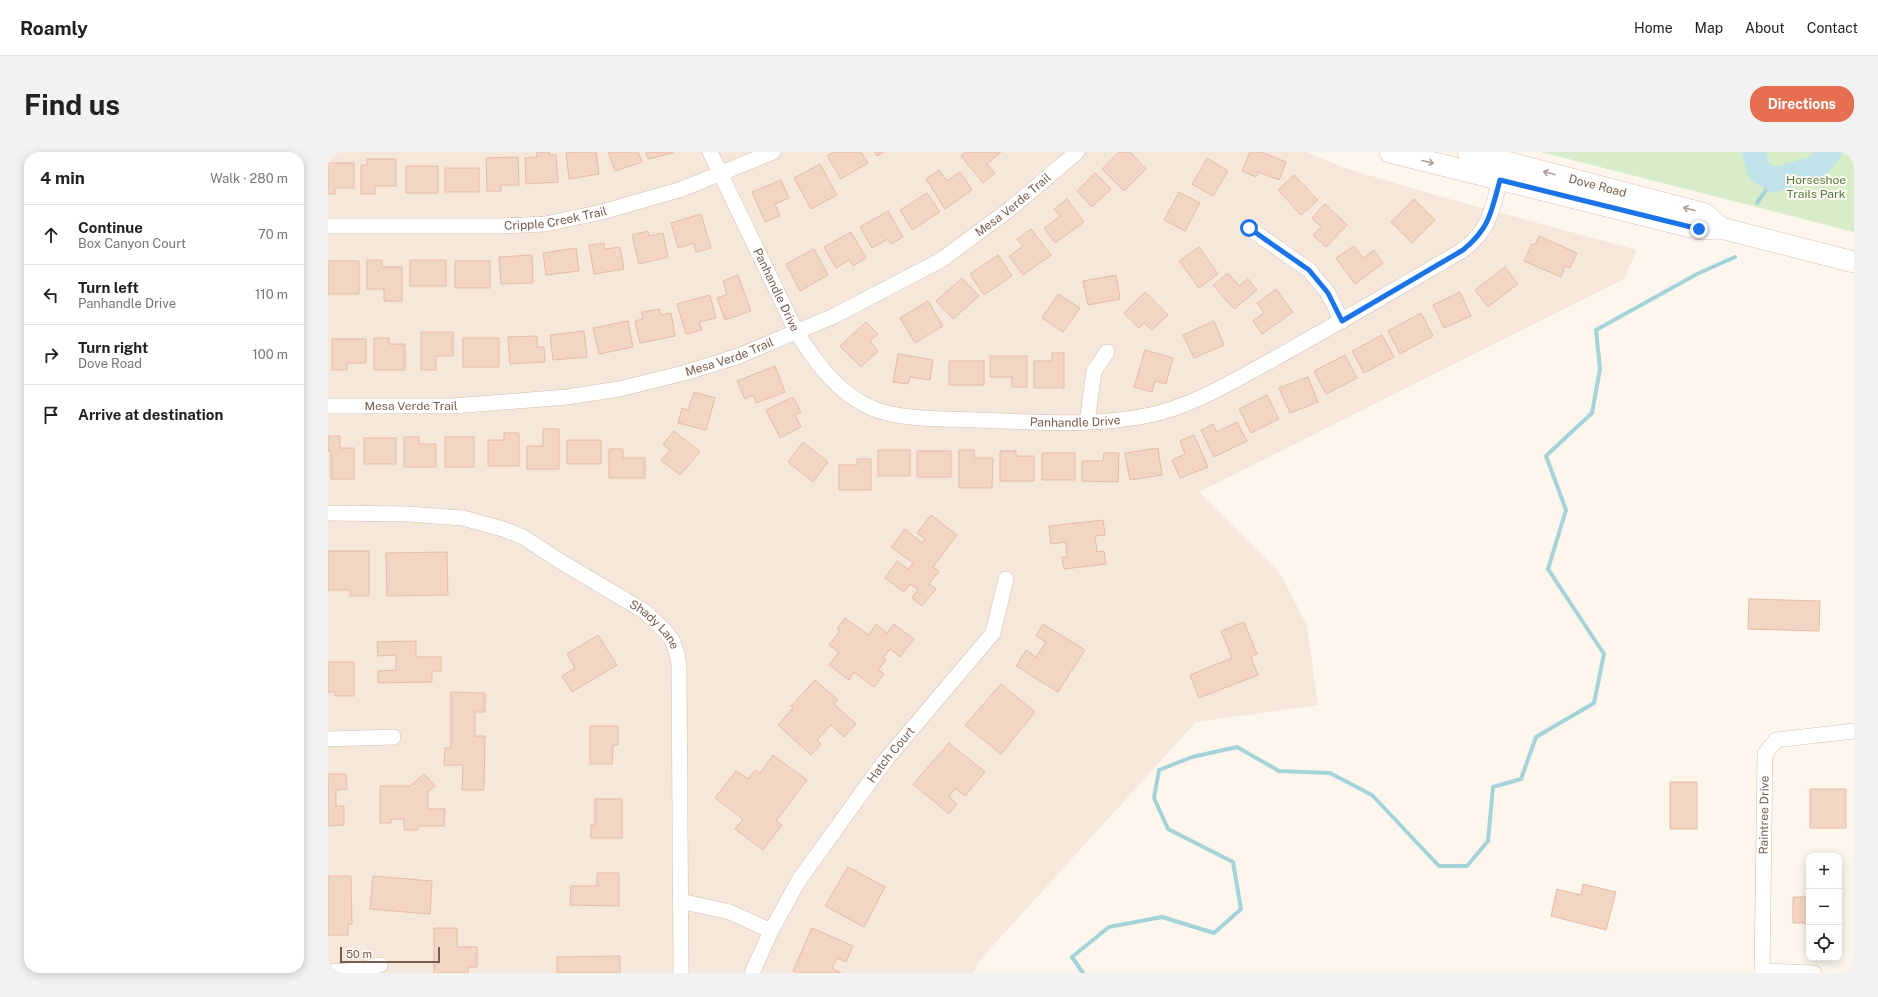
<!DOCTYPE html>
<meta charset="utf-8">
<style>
body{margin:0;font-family:"Public Sans",sans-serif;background:#f2f2f2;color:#202124}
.controls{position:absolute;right:12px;bottom:12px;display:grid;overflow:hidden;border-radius:8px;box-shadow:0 2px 10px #0003}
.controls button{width:36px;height:36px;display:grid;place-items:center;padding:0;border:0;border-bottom:1px solid #e0e0e0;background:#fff;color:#202124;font:20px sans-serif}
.scale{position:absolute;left:12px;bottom:10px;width:100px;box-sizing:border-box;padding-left:4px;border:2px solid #7a5c4d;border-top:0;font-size:11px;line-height:14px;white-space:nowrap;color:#7a5c4d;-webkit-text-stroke:3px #fffaf3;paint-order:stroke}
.stop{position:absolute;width:12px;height:12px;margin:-9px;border:3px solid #1a73e8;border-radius:50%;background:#fff}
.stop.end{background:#1a73e8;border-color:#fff;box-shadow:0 1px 4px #0008}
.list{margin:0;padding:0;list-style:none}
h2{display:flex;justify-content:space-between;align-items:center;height:52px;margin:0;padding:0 16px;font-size:17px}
h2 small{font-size:13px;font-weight:400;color:#757577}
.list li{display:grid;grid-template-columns:26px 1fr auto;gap:12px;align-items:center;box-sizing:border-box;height:60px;padding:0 16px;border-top:1px solid #e0e0e0}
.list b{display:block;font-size:15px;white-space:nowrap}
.list p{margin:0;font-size:13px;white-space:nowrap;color:#757577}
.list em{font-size:13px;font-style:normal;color:#757577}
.icon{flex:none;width:22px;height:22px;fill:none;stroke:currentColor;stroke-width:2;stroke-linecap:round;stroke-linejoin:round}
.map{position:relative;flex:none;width:1526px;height:821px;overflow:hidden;border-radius:16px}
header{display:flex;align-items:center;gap:24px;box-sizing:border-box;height:56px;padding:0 20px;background:#fff;border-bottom:1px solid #e0e0e0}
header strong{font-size:19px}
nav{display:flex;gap:22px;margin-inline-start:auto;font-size:14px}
.intro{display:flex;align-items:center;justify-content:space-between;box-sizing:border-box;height:96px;padding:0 24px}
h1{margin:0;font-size:28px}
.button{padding:10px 18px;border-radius:16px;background:#e76f51;color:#fff;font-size:14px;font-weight:700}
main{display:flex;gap:24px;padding:0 24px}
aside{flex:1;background:#fff;border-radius:16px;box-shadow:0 2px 10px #0003}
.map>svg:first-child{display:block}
</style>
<header>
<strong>Roamly</strong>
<nav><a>Home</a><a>Map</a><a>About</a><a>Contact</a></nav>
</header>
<div class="intro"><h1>Find us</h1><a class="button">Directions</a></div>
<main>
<aside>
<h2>4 min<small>Walk · 280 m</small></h2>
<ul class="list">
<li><svg class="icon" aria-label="ahead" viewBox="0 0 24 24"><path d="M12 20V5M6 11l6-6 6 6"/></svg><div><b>Continue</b><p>Box Canyon Court</p></div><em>70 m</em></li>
<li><svg class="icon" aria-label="left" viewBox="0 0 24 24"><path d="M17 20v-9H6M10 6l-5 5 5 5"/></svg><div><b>Turn left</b><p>Panhandle Drive</p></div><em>110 m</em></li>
<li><svg class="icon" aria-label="right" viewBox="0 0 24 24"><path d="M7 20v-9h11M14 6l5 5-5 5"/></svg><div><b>Turn right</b><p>Dove Road</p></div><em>100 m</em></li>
<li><svg class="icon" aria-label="arrive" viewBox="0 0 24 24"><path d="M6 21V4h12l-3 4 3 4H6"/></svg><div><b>Arrive at destination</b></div></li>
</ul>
</aside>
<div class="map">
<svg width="1526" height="821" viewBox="0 0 1526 821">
<rect width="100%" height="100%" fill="#fdf6ec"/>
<path fill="#f5e8da" d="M0,0H978L1020,17L1114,45L1309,98L1296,127L871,340L952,421L979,474L990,553L868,570L652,808L646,821H0Z"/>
<path fill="#d8ecc9" d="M1213,0H1526V80Z"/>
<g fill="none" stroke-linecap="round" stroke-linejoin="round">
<path stroke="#a5d3da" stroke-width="4" d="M1429,51L1445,28
M755,821L744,805L781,775L834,765L886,781L913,757L905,710L840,677L826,646L831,618L864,605L909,595L951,619L1002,621L1044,643L1111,714H1139L1160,689L1165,635L1193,627L1208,585L1266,551L1276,502L1220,417L1238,358L1218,304L1264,261L1272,217L1268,178L1369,122L1407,105"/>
<path stroke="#bfe3e8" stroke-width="24" d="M1426,0L1431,19L1445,28L1489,15L1502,0"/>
</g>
<path fill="#f3d5c3" stroke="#e6bba3" d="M208,0H221L222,3H228L230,30L198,32L197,6L209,5Z
M247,0H268L271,22L241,27L238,1Z
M280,0H310L314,10L287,19Z
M318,0H345V1L320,7Z
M506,0H533L540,11L513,27L499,4Z
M547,0H556L549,4Z
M638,0H673L659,12L667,21L655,31L633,4Z
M791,0H802L818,17L796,39L774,17Z
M922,0H933L958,10L951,28L930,20L928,25L914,19Z
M190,5L191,33H173V39H159L158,6Z
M879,6L900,19L885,44L864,32Z
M39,7H68V34H47V42H33V13H39Z
M0,11H26V36H7V42H0Z
M492,12L509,43L483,57L466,26Z
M78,14H110V41H78Z
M117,16H151V40H117Z
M611,18L619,29L632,20L644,38L617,57L598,27Z
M767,21L783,37L764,55L749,39Z
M966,23L990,48L973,63L950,38Z
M453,28L461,46L447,52L452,64L437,70L424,40Z
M851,40L872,51L857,79L836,68Z
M599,41L612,60L584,78L572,58Z
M739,47L756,70L727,91L716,76L732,64L726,57Z
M1086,47L1107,68L1084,91L1063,70Z
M997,52L1019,73L998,95L985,83L993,75L984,66Z
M560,59L575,85L563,92L560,87L544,96L532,75Z
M373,62L383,96L368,100L366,91L350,96L343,71Z
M703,77L723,103L695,123L681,104L695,94L689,87Z
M320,79L321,84L335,81L340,105L311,112L304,83Z
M523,80L538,106L525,114L521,108L508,116L496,95Z
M1211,84L1249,101L1242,116L1237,114L1233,125L1196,109L1204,92L1207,93Z
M276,91L277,97L292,95L296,117L266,122L261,93Z
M1026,94L1035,106L1046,98L1055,111L1027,132L1008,106Z
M871,95L890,122L871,136L851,109Z
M248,96L251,119L218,123L215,101Z
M486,97L500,123L472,139L458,112Z
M204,103L205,131L173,132L171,105Z
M670,103L684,124L656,143L642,122Z
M39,108H54V115H74V149H56V137H39Z
M82,108H118V134H82Z
M0,109H31V142H0Z
M127,109H162V136H127Z
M1177,115L1190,132L1160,155L1147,138Z
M900,121L911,134L920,127L929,138L906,157L885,133Z
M410,123L423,159L397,168L389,146L399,142L395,129Z
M788,123L792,147L760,153L755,129Z
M634,126L651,144L625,167L608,149Z
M948,137L965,160L934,182L925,169L936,161L929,151Z
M817,140L840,163L824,178L816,171L811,176L796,161Z
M1132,140L1143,164L1116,176L1105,153Z
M730,142L752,156L735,180L714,166Z
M382,143L388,166L371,170L374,178L358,182L349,152Z
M600,149L615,174L587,191L572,166Z
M331,157L333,163L343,161L347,184L312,191L307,169L315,167L314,160Z
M1093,161L1105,184L1072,202L1060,179Z
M300,169L305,195L271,202L265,176Z
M886,169L896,193L866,206L855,183Z
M538,170L550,182L542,189L550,199L533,215L512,194Z
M256,179L259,205L225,208L222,183Z
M93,180H125V204H108V218H93Z
M1054,183L1066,205L1036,221L1024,199Z
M209,184V195H216L217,210L182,212L180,185Z
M46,186H61V192H77V218H46Z
M135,186H171V215H135Z
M4,187H38V211H19V218H4Z
M817,198L845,206L838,232L827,229L824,240L806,235Z
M724,201H736V236H706V209H724Z
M570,202L605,208L602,228L582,225L580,232L565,230Z
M1017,203L1029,226L998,242L986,219Z
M662,204H699V235H684V225H662Z
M621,209H656V233H621Z
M447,214L457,240L428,251L425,243L417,247L409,229Z
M980,225L990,250L962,261L951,236Z
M366,240L387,246L378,278L350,271L354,256L360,258Z
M939,243L951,267L923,281L911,257Z
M465,245L473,260L467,263L473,275L452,286L438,258Z
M909,270L919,289L886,305L873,278L885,272L889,280Z
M215,277H231V317H199V294H215Z
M346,279L372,300L352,323L333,308L342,298L335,292Z
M176,281H191V314H160V288H176Z
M866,283L880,315L852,326L844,308L857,302L852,289Z
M0,284H12V296H26V327H3V299H0Z
M76,285H91V292H108V315H76Z
M117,285H146V315H117Z
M36,286H68V312H36Z
M239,288H273V312H239Z
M475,290L500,310L485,330L460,310Z
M830,296L834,323L802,328L797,301Z
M281,297H295V306H317V326H281Z
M550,298H582V324H550Z
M631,298H646V306H665L664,336H631Z
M589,299H623V325H589Z
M672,299H688V304H706V329H672Z
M714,301H747V328H714Z
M776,301H791L790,330L754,329V309H775Z
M529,307H543V338H511V313H529Z
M603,363L629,383L605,415L611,419L601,432L608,437L594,454L584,446L590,437L582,432L576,440L557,426L569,409L580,417L585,411L563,395L577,377L594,391L597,387L589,381Z
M775,368L777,383L767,384L769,400L776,399L778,412L736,417L734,405H739L738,390L723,392L721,374Z
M0,399H41V444H22V438H0Z
M119,400L120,443L59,444L58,401Z
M1421,447L1492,449L1491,479L1420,477Z
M517,466L541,483L548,472L559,481L566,472L586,487L572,505L562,497L555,506L558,508L550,518L556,522L546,535L526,520L521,528L501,513L511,500L501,493L512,479L509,477Z
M916,470L929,502L923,505L930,523L871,546L862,523L904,506L893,479Z
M715,472L757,498L730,540L688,514L698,498L708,505L718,490L708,484Z
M270,483L289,513L244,540L234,524L247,516L239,502Z
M88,489V505H113V519H104V530L50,531V519L68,518V503L50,504L49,490Z
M0,510H26V544H7V540H0Z
M487,528L510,548L506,552L528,572L516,585L503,573L489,588L493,592L483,603L450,573L465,556L463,554Z
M673,532L707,560L673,602L637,573Z
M123,540L157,541V560H147V584H157L156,638H134L135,613H116L117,596H123Z
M262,574H290V593H285L284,612H262Z
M621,591L657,620L637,644L627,636L621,645L629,652L621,662L585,632Z
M445,603L479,628L448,669L454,673L435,698L407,677L415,667L387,646L408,619L420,627L427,618L432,621Z
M0,622H18L19,637L8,638V654H16V673L0,674Z
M96,622L107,634L100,640V657H117L116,674H90V678H76V667H63V671H52V634H82Z
M1342,630H1369V677H1342Z
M1482,637H1518V676H1482Z
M267,647H294V686H263V673H267Z
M520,715L557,735L536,775L497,754Z
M269,721H291V754L242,753L243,734H269Z
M0,724H23L24,772L20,773V783H0Z
M45,724L104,729L102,762L42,757Z
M1255,732L1288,740L1278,778L1223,764L1229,737L1253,743Z
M1465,745H1481V771H1465Z
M106,776H129V795H149V815H140V821H106Z
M484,776L525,794L518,810L509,806L504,816L513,821H469L465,819Z
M292,804V821H229V805Z"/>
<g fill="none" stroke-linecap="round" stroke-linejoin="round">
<defs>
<g id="street">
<path id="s1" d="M382,0L468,179C487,210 511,243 546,257C574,268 620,267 650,268C707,270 765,275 822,263C865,254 905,229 944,208C1008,172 1072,135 1135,98C1162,77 1164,59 1172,28"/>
<path id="s2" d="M0,74H173L217,72L274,60L354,37L445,0"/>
<path d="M921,76L981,118L1000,141L1014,169"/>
<path id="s3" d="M0,254H125L239,245L291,237L356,221L408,205L506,164L613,108L682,57L749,0"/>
<path d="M759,270L766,219L779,200"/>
<path id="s4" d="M0,361L80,362L135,366L175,377L195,385L235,411L316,459L337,479L345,490L349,502L351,513L353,821"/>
<path d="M0,587L65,585"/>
<path id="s5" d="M352,749L402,760L443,779L471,728L556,610L665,481L678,427"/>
<path d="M1434,819L1486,821"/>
<path d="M0,820L31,818L52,813"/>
<path d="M424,821L443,779"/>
<path id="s6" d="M1434,821L1437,602L1448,588L1526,579"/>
</g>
<g id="secondary">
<path d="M1062,0L1371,77L1393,76L1526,110"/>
<path id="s7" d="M1140,0L1377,62L1393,76"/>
</g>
</defs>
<use href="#street" stroke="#d1beb0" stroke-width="16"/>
<use href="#secondary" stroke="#d6c0b0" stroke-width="22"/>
<use href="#street" stroke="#fff" stroke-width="15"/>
<use href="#secondary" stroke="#fff" stroke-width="21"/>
</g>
<defs><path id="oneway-shaft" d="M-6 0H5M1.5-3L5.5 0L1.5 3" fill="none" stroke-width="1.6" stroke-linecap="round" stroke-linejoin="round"/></defs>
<g stroke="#af9d94">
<use href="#oneway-shaft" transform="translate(1100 10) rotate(14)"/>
<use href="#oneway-shaft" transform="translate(1221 21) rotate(-165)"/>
<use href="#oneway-shaft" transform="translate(1361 57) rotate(-165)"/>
</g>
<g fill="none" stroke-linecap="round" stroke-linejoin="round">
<path stroke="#1a73e8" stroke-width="5" d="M921,76L981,118L1000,141L1014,169L1135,98C1162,76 1163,60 1172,28L1371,77"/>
</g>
<g text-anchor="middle" stroke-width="4" stroke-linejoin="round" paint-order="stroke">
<g font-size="12" fill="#537a41" stroke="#fffaf3">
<text x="1488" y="32">Horseshoe<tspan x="1488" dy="14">Trails Park</tspan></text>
</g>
<g font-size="12" fill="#7a5c4d" stroke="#fffaf3">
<text dy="4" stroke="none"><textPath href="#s7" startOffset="134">Dove Road</textPath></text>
<text dy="4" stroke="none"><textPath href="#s3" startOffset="731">Mesa Verde Trail</textPath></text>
<text dy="4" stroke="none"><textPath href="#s2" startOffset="228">Cripple Creek Trail</textPath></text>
<text dy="4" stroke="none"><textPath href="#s1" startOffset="153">Panhandle Drive</textPath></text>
<text dy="4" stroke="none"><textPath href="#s3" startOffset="407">Mesa Verde Trail</textPath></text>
<text dy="4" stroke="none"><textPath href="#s3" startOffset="83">Mesa Verde Trail</textPath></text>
<text dy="4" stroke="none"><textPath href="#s1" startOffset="513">Panhandle Drive</textPath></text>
<text dy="4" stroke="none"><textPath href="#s4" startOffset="357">Shady Lane</textPath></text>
<text dy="4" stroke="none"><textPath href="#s5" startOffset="310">Hatch Court</textPath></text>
<text dy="4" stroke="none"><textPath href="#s6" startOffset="158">Raintree Drive</textPath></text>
</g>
</g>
</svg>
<div class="controls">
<button>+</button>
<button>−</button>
<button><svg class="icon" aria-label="locate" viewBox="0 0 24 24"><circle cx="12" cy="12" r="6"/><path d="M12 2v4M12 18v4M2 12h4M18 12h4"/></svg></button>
</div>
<div class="scale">50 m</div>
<div class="stop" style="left:921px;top:76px"></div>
<div class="stop end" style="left:1371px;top:77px"></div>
</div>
</main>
